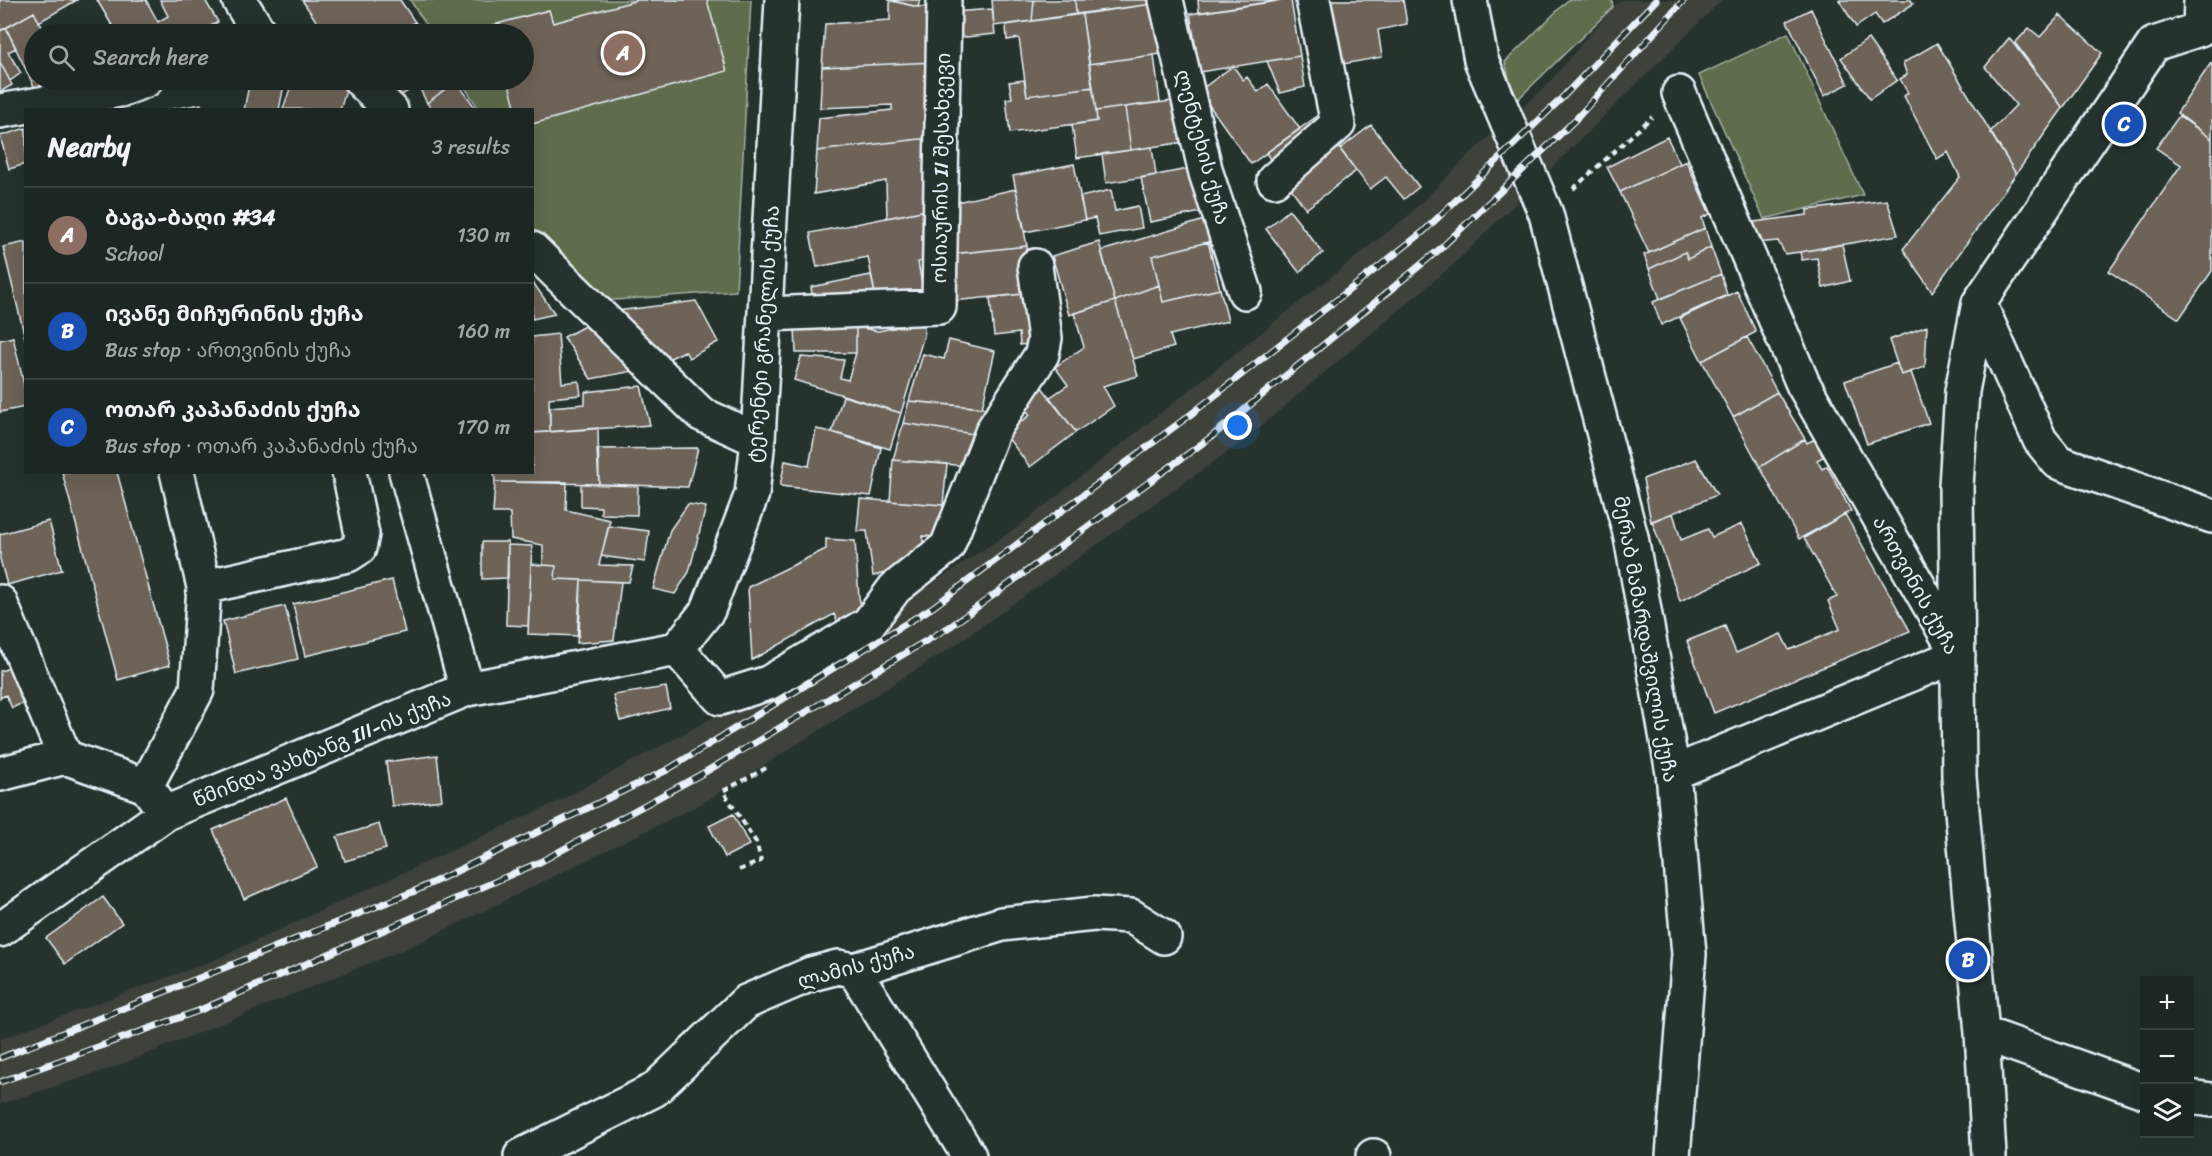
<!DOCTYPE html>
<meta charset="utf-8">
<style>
body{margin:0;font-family:Sriracha,"Noto Sans Georgian",sans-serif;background:#252e2a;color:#f1f3f6}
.controls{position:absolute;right:18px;bottom:18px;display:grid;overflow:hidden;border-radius:0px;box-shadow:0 6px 24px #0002}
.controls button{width:54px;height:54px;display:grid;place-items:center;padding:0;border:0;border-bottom:2px solid #3a4340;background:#1c2622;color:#f1f3f6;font:30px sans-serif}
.you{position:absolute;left:1238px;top:426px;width:21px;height:21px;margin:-15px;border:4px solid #fff;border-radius:50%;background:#1a73e8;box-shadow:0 0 0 9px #1a73e833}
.badge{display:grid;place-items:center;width:39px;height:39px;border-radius:50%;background:#1a73e8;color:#fff;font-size:20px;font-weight:700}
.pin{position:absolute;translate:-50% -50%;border:3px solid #fff;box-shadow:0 2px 6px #0006}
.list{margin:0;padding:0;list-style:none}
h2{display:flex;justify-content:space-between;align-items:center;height:78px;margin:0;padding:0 24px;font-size:26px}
h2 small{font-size:20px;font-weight:400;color:#a0a5a5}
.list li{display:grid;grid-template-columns:39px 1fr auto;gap:18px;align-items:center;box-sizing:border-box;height:96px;padding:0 24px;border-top:2px solid #3a4340}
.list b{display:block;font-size:22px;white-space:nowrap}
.list p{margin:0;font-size:20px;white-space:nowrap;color:#a0a5a5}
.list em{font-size:20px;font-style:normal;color:#a0a5a5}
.icon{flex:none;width:33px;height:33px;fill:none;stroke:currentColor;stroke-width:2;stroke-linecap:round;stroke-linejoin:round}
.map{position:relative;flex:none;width:2212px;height:1156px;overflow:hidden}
.search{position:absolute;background:#1c2622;box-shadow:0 6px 24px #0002;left:24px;top:24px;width:510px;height:66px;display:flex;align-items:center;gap:15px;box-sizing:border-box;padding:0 21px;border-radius:33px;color:#a0a5a5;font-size:22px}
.panel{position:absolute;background:#1c2622;box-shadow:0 6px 24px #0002;left:24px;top:108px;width:510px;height:366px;border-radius:0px}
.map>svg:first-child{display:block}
</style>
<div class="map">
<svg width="2212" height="1156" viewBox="0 0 2212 1156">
<rect width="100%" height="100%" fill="#26332d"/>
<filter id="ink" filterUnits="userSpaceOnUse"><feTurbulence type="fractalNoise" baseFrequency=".0167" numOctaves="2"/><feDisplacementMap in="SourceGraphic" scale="12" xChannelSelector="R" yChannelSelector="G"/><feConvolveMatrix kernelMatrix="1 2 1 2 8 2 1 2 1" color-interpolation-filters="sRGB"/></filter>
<g filter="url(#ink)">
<path fill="#3c423a" d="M1622,0H1722L1454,264L1243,441L951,648L703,803L412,946L112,1068L0,1104V1039L212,961L559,801L815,662L1019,526L1410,214L1471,153L1546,86L1613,7Z"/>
<path fill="#5f6d4e" stroke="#a4afa3" stroke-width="1.5" d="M410,0H751L736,291L601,301L533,236L532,110L479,109L460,80H524V34H432Z
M1568,0H1612L1613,7L1515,102L1505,62Z
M1788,33L1863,195L1764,219L1699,75Z"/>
<path fill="#6e6458" stroke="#e8f1f8" stroke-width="1.5" d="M0,0H77L39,22L34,12L0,31Z
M97,0H146L158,22L168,16L160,0H205L218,22L197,34H117Z
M302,0H400L415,22L397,34H336L334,31L325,34Z
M638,0H707L727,71L532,124V110H516L508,80H524V34H495L493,25L549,10L553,23Z
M888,0H920L918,7Z
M890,0L918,7L932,6L936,62L822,67L825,24L890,20Z
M992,0H1034L1032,21L994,26Z
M1034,0H1075L1076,14L1032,21Z
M1075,0H1152L1153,4L1076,14Z
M1198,0H1277V1L1199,13Z
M1281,0H1291L1300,56L1200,72L1190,14Z
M1326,0H1403L1407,24L1378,30L1382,57L1338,65Z
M1839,0H1911L1913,4L1882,24L1875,14L1856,27Z
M1153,4L1160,54L1089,64L1082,14Z
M992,9L995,34L957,38L955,12Z
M1811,9L1848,84L1824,96L1787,21Z
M34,12L46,34H34V80H99L37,93L6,28Z
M1082,14L1093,87L1027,96L1019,38L1007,40L1006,25Z
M2060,15L2102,53L2063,108L2015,43L2029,28L2040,37Z
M415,22L424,34H397Z
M6,28L16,48L8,52L21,73L10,81L0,62V31Z
M2009,38L2063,108L2016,174L1990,132L2016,105L1985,67Z
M1868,39L1897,80L1870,99L1841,58Z
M1937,43L2016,174L1932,292L1903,249L1960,177L1948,152L1937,159L1904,96L1908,93L1900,79L1907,75L1903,63Z
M1154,55L1160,102L1096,111L1089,64Z
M1300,56L1305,87L1280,93L1267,61Z
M0,62L12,85L0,92Z
M936,62L937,137L817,151L819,118L892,110V105L820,108L822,67Z
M2211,63L2212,64V139L2177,113Z
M1233,66L1243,80L1247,77L1258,92L1268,84L1300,129L1251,164L1199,91Z
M250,80H285L279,110H244Z
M293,80H337L348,84L340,110L283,109Z
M380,80H455L456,81L427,103L418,85L395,99Z
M1024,80L1027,96L1093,87L1097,121L1010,133L1006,99L1012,98L1009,82Z
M456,81L477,110H432L427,103Z
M1179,100L1185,142L1131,150L1125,107Z
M201,104L202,110H166Z
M1125,107L1131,150L1077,158L1072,125L1097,121L1096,111Z
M2179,116L2212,139V271L2179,319L2109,271L2181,165L2156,148Z
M1316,117L1326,130L1275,167L1266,153Z
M1371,125L1419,187L1404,199L1386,177L1370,189L1340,149Z
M26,128V164L9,169L0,136Z
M937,137V208L887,218L886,181L814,194L817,151Z
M1667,137L1680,164L1620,192L1607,167Z
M1334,141L1356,171L1306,209L1284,179Z
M1152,147L1156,175L1106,183L1102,154Z
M1686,161L1710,214L1702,218L1705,228L1649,253L1620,192Z
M1074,164L1085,220L1025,232L1013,176Z
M1193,168L1202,212L1150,222L1141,178Z
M1016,189L1027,246L951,254L952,203Z
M1111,190L1115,211L1138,206L1142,228L1099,236L1095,218L1085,220L1080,197Z
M1887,200L1898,235L1800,252L1785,254L1778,241L1755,243L1746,223L1807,215V210Z
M937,208L936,259L918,262L924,295L877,304L868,257L817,267L810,233Z
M1289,210L1323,253L1299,272L1266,229Z
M1211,218L1217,240L1152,256L1159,285L1115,301L1101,251Z
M1705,228L1711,247L1688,259L1685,252L1649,269L1644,255Z
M26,242V342L3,247Z
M1099,242L1115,301L1069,315L1052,256Z
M1208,242L1220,289L1163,302L1152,256Z
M1842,244L1850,281L1823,288L1817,258L1802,260L1800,252Z
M1027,246L1032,293L943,302L944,255Z
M1711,247L1721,274L1660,299L1649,269L1685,252L1688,259Z
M1721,274L1727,295L1661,325L1653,302Z
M871,275L877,304L814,307L811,287Z
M532,281L555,314L532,319Z
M1159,285L1163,302L1220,289L1228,321L1170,335L1174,347L1133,359L1115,301Z
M1737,291L1756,332L1702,361L1680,318Z
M1032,293L1037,343L1020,345L1019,333L994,336L990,298Z
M696,301L718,342L689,358L685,351L666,360L616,311Z
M1115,301L1138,376L1103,386L1114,406L1076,432L1049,398L1068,385L1055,367L1084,347L1074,313Z
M924,322V335L901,413L794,380L801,357L844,360L840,378L848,380L856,353V327L878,331Z
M590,323L633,371L591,379L564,337Z
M1927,326L1925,367L1901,375L1889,340Z
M795,327H856V353H796Z
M558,334L562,383L579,381L581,395L549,398L550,432L532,433V337Z
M13,337L26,393V407L0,412V340Z
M1747,337L1777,392L1733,417L1702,361Z
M949,340L995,351L982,408L909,401L923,354L944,359Z
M1897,363L1901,375L1911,372L1929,423L1867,444L1845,381Z
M641,386L650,425L550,432V407L585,404V392Z
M1041,386L1076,432L1030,467L1005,434L1030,415L1021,402Z
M1777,392L1805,439L1760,467L1733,417Z
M843,396L901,413L890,449L832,432Z
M909,401L985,408L981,433L973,434L903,423Z
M903,423L973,434L968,466L893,460Z
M598,428L599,484L495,482L494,472H532V433Z
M816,429L832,432L881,448L871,496L780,486L785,461L809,466Z
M1805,439L1807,443L1815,439L1823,457L1817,460L1822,469L1827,466L1851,511L1799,539L1760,467Z
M698,448L688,487L599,484L597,449Z
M1696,459L1717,495L1651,522L1643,479Z
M893,460L947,464L943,505L890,501Z
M62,472H117L170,665L118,680Z
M495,482H567L566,510L610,520L599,565L633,566L629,582L555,579L556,566L543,565V545L511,539L510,513H493Z
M581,484L638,486L637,515L601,514V507L581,506Z
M860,499L943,505L941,537L923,536V564L873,576L867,531H857Z
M688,504L706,507L689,572L675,594L653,589L670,530Z
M1673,513L1681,540L1708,529L1712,537L1742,524L1761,563L1680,601L1652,521Z
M1845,514L1910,631L1714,713L1687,641L1725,626L1736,653L1781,634L1789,650L1840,629L1828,601L1837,597L1804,538Z
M49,521L62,570L7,585L0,559V534Z
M609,526L649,531L645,562L601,556Z
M826,539L855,541L859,598L866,622L842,633L834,614L752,660L748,587L826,549Z
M482,542H508V578L482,579Z
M508,545L532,546L528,626L506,625Z
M531,564L556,566L555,579L581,580L579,636L528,634Z
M392,580L405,632L305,656L293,604Z
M581,580L621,582L614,640L577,643Z
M285,606L298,659L236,674L223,621Z
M13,667L29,700L12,708L6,695L0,698V671Z
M666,687L670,708L620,721L613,695Z
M437,755L442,800L392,806L386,762Z
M286,798L317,867L244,899L213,830Z
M733,814L749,845L725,857L709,826Z
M379,824L386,849L345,861L337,837Z
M103,897L122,923L65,964L46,938Z"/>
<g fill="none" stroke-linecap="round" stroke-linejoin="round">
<defs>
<path id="minor" d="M239,0L260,34
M1166,0L1206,173L1245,292
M1470,0L1481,60L1546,214L1631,537L1673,773L1689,954L1673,1156
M2200,29L2201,0
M360,80L391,110
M1679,93L1803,384L1957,653
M0,111L120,90L146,80
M1274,180L1338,124L1313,0
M532,249L701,414L758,440
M1979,303L2040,440L2058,462L2212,516
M766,314L939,307L944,0
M406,472L467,689
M204,587L348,555L359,548L362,534L349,472
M0,602L65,757
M677,649L708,610L752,494L758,440L782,0
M677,649L720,698L768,683L868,624L895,588L947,547L993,430L1042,354L1045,338L1035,266
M1673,773L1958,655
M0,774L65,757L146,786L160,805
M146,786L197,690L204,587L177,472
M0,930L166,813L467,689L677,649
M854,970L969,1156
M1982,1033L2144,1091
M2190,1097L2212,1100
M521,1156L654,1090L746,1002L811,974L838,967L854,970L1002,924L1094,914L1131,916L1164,937
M1373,1156H1374
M1989,1156L1982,1033L1959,777L1956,486L1962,391L1979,303L2154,44L2200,29"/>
</defs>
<use href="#minor" stroke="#e8f1f8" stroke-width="38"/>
<path stroke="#e8f1f8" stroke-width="4" stroke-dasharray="6 4.5" stroke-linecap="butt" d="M1573,189L1652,117
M739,870L761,861L756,842L723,791L770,766"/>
<use href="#minor" stroke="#26332d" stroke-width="33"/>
<defs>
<path id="rail" d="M0,1058L415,891L667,770L933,607L1190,415L1423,232L1560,100L1656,0
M0,1082L198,1011L540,862L707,771L951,626L1211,437L1440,249L1577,118L1684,0"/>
</defs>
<use href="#rail" stroke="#e8f1f8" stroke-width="7"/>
<use href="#rail" stroke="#26332d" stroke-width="4.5" stroke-dasharray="14" stroke-linecap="butt"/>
</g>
</g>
<g text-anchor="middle" stroke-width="5" stroke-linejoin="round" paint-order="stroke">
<g font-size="20" fill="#e8f1f8" stroke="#26332d">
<text transform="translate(1203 147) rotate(75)" y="7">ლენტეხის ქუჩა</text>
<text transform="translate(941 168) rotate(-89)" y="7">ოსიაურის II შესახვევი</text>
<text transform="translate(763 334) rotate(-86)" y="7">ტერენტი გრანელის ქუჩა</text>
<text transform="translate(1916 585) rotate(61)" y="7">ართვინის ქუჩა</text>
<text transform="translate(1646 639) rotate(80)" y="7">მერაბ მამარდაშვილის ქუჩა</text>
<text transform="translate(322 749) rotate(-22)" y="7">წმინდა ვახტანგ III-ის ქუჩა</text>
<text transform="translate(856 966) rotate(-15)" y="7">ლამის ქუჩა</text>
</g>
</g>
</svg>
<div class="controls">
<button>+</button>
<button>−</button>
<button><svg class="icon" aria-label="layers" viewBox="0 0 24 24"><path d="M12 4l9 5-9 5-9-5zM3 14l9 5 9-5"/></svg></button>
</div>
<div class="you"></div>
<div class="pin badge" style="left:623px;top:53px;background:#8d6e63">A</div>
<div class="pin badge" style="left:1968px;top:960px;background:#1a4fb4">B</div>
<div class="pin badge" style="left:2124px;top:124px;background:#1a4fb4">C</div>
<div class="search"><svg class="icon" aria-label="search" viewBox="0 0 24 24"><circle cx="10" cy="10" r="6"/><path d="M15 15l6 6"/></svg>Search here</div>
<section class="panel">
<h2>Nearby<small>3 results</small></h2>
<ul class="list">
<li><span class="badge" style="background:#8d6e63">A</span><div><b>ბაგა-ბაღი #34</b><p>School</p></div><em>130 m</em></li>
<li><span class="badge" style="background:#1a4fb4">B</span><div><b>ივანე მიჩურინის ქუჩა</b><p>Bus stop · ართვინის ქუჩა</p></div><em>160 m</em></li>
<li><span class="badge" style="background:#1a4fb4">C</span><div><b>ოთარ კაპანაძის ქუჩა</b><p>Bus stop · ოთარ კაპანაძის ქუჩა</p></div><em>170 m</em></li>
</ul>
</section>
</div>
